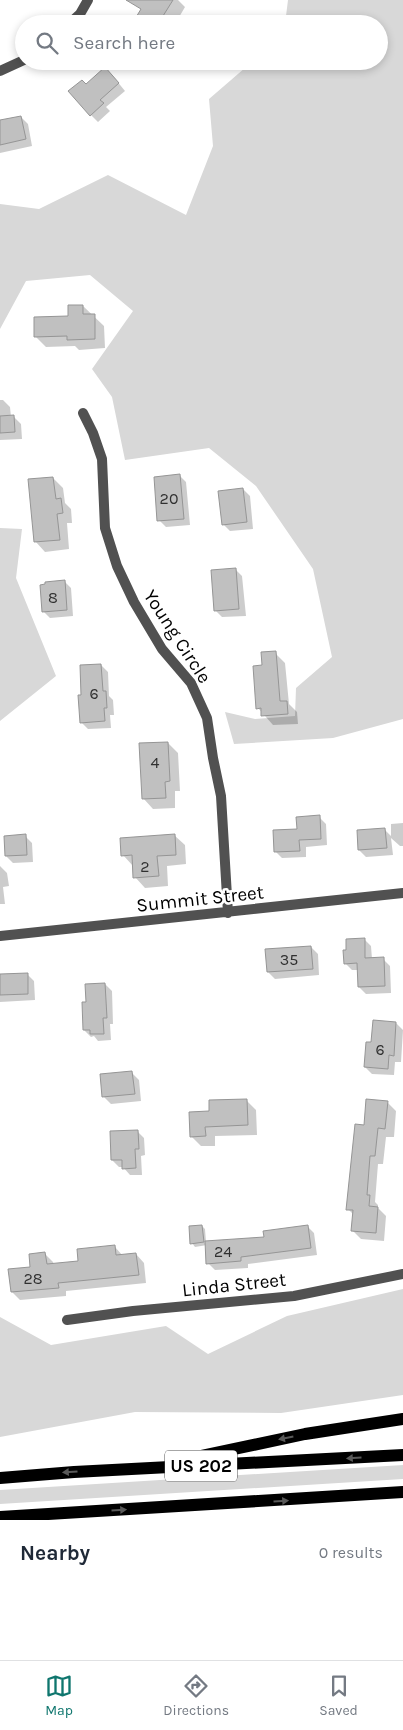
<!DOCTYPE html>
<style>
body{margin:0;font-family:Karla,sans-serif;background:#f6f6f7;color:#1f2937}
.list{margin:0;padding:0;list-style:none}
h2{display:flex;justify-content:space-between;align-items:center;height:65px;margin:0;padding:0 20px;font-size:21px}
h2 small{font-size:16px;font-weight:400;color:#747a83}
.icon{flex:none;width:28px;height:28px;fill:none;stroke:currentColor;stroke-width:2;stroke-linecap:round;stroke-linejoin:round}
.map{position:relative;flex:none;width:403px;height:1520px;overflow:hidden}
.search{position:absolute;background:#fff;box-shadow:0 2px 8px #0003;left:15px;right:15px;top:15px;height:55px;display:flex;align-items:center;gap:12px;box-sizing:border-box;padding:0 18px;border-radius:28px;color:#747a83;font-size:19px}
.sheet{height:140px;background:#fff}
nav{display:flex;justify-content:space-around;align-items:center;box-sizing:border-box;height:70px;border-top:1px solid #e0e1e3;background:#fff;font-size:14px;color:#747a83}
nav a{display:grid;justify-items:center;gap:2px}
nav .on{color:#0f766e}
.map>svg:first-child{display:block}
</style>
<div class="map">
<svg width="403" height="1520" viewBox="0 0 403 1520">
<rect width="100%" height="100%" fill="#fff"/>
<path fill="#d8d8d8" d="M288,0H403V719L333,738L234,744L225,712L255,719L295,716L296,688L332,657L313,569L256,486L209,448L125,460L112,397L92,369L133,311L90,275L26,281L0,329V204L39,209L108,175L186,215L213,146L209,99L253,61H379V24H285Z
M0,528L22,529L16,578L56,676L0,721Z
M403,1289V1395L281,1413L135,1412L0,1437V1317L51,1345L166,1326L208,1354L287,1316Z
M403,1465V1479L0,1504V1490Z"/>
<path fill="#0003" d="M143,0H178L185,7L175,24H133L142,10Z
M112,75L125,91L106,107L110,111L98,122L91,115L86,85Z
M21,117L28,124L32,146L0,153V121Z
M83,306L104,326L105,348L79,350L75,346L46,347L36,337L69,318Z
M0,400H3L10,407L11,417H14L21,424L22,439L0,440Z
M179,475L186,482L190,525L166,527L159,520Z
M53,478L63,488L65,503L71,509L72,523H67L69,549L45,552L35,541Z
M243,489L250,496L253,529L230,531L223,524Z
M235,569L242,576L246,616L222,617L215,610Z
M64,581L71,588L73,616L50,618L43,611Z
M275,653L285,663L289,704L297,712L298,724L273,725L258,708L263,666Z
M101,665L108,672L109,696L113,700L114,715H110L111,728L88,729L81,722L83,696Z
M168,743L178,753L180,791H175V808L153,809L143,798Z
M319,817L326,824L327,845L306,847V857L282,858L275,851L298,830Z
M403,823V846H400L391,838L393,855L366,857L359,850L384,829L391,836V824Z
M174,835L185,845L186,864L167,866L168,886L145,888L135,877L133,866L123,855Z
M25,836L32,843L33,862L13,863L6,856Z
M0,866L7,873L9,886L3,887L5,904H0Z
M364,939L371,946L372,959H383L390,966L391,993L366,994L359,987L358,970H352L345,963Z
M311,947L318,954L319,975L275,979L268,972Z
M27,974L34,981L35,1000L0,1002V1020V975Z
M105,984L112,991L113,1024H110L111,1040L98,1041L94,1036L91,1037L84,1030L87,1003Z
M396,1023L403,1030L401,1062H395L394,1075L372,1074L365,1067L372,1043Z
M132,1073L139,1080L141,1101L111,1104L104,1097Z
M246,1100L256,1110L257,1135L215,1136V1146H201L191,1136L211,1112Z
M387,1102L396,1111L394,1137H386L383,1164H378L375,1202L378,1205V1208L386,1216L384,1241L361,1239L353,1231L354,1215L348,1209L365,1127Z
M137,1131L144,1138L145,1155L141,1156L142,1175H130L123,1167H119L112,1160Z
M202,1226L205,1229L206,1242L265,1238L307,1226L314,1233L317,1255L248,1264V1268L215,1270L208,1263L207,1245L195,1247L192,1243Z
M115,1247L123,1256L136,1254L144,1263L146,1283L66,1291V1296L20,1300L12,1292L45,1254L53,1262L54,1265L79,1262Z"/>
<path fill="#c0c0c0" stroke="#959595" d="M126,0H173L158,24H132L141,9Z
M105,67L119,83L100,100L104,103L90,116L68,91L82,80L86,84Z
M21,116L26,139L0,145V120Z
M68,305H83V314H95V339L67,340V336L34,337V317L68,316Z
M14,415L15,432L0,433V416Z
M180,474L184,519L157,521L154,477Z
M53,477L56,499L61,498L63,513L57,514L60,540L34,542L28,479Z
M243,488L247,522L222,525L218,491Z
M236,568L239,609L214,611L211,570Z
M65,580L67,610L42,612L40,585L45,584V582Z
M276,651L280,701H287L288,714L261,716V708L256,709L253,666L262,665L261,652Z
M101,664L103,691H106L107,708H104L105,721L80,723L78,695H81L80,665Z
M168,742L170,781L165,782L166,798L142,799L139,743Z
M320,815L321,839L299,840L300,851L274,852L273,830L297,829L296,817Z
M385,828L387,848L358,850L357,830Z
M26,834L27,855L5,856L4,836Z
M175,834L176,855L157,856L159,876L133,878L132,855L121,856L120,838Z
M365,938V958L384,957L385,986L358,987L357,963L344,964L343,950H346V939Z
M311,946L313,969L267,972L265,949Z
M28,973V994L0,995V974Z
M105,983L107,1018H103L104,1034H90V1030H83L82,1002H86L85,984Z
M373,1020L396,1022L394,1056L389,1055L388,1069L364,1067L366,1042H371Z
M132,1071L135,1094L102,1097L100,1074Z
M247,1099L248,1125L205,1127L206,1136L190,1137L189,1112L209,1111V1100Z
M366,1099L388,1101L385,1129L378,1128L375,1156H370L367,1195H370L369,1206L378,1207L376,1233L351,1231L353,1210H346L355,1124L364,1125Z
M138,1130L139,1149H135L136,1168L122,1169V1160H111L110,1131Z
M202,1225L204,1242L190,1244L189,1226Z
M308,1225L311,1248L241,1257V1261L206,1264L205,1241L264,1237L263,1231Z
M115,1245L116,1255L136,1253L139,1275L58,1283L59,1288L11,1292L8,1269L30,1267L29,1254L45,1252L47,1264L78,1261L77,1249Z"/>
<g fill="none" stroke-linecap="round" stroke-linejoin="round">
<path stroke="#515151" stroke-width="10" d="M69,24L80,14L88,0
M0,71L24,60
M83,413L93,433L102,459L105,528L117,566L134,602L162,649L191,683L207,718L213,758L221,796L228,913
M0,936L403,893
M67,1320L133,1311L294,1296L403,1274"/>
<path stroke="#000" stroke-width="12" d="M177,1461L305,1434L403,1419
M0,1478L74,1472L403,1455
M0,1517L403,1492"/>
</g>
<defs><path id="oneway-solid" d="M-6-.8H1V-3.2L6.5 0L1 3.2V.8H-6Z" transform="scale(1.25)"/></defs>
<g fill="#595959">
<use href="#oneway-solid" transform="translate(286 1438) rotate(169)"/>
<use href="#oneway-solid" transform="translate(354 1458) rotate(177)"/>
<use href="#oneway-solid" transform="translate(70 1472) rotate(176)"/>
<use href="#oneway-solid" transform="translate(281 1501) rotate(-4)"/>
<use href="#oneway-solid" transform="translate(119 1510) rotate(-3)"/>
</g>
<g text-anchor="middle" stroke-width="5" stroke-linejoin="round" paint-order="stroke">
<g font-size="16" fill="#303030">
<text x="169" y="504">20</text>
<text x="53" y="603">8</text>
<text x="94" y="699">6</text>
<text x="155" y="768">4</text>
<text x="145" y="872">2</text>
<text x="289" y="965">35</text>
<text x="380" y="1055">6</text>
<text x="223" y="1257">24</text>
<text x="33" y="1284">28</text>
</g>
<rect fill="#fff" stroke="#4c4c4c" stroke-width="1" x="165" y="1450.5" width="72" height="31" rx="4"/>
<g font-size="18" font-weight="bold" fill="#000">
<text x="201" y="1472">US 202</text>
</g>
<g font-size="19" fill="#000" stroke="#fff">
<text transform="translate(178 636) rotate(57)" y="7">Young Circle</text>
<text transform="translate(200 898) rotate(-6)" y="7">Summit Street</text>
<text transform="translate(234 1284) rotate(-6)" y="7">Linda Street</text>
</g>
</g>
</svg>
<div class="search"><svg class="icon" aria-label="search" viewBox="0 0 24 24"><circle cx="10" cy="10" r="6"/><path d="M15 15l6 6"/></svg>Search here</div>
</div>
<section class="sheet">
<h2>Nearby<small>0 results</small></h2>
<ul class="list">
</ul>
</section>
<nav>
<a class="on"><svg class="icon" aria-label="map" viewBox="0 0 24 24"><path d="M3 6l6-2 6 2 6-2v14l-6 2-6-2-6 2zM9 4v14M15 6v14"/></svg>Map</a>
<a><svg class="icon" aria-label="directions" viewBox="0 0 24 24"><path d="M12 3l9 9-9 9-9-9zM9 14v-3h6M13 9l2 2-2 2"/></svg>Directions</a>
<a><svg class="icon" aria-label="saved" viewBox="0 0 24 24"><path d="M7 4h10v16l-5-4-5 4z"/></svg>Saved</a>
</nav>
